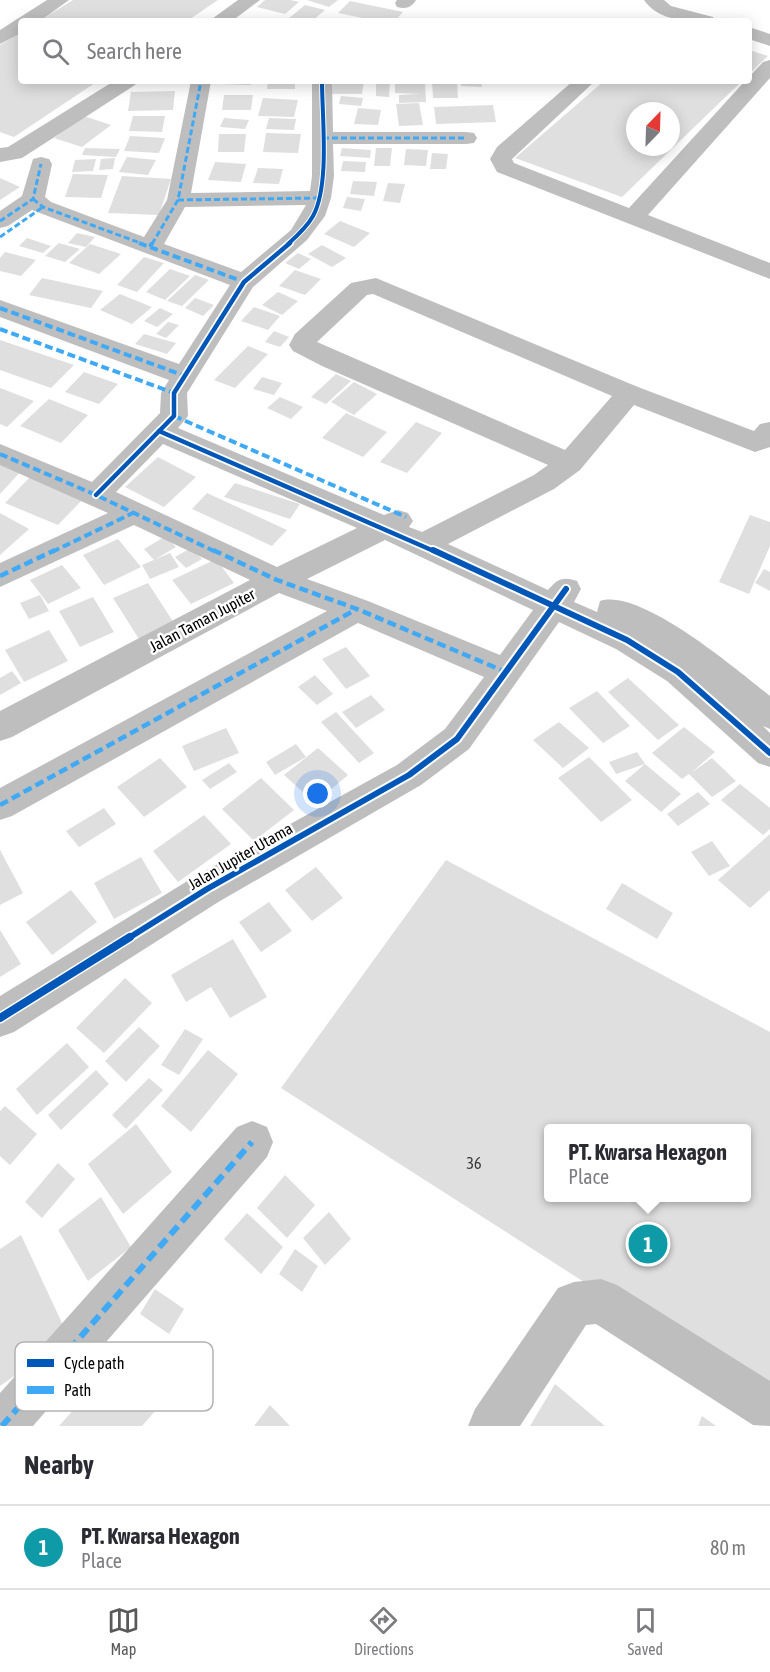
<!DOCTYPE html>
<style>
body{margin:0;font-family:"Asap Condensed",sans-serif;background:#f2f2f3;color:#2b2b33}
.compass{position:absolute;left:626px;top:102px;width:54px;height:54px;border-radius:50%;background:#fff;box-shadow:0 3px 15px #0003;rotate:23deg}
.you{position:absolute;left:318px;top:794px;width:21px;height:21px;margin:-15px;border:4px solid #fff;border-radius:50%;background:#1a73e8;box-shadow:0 0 0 9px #1a73e833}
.badge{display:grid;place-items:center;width:39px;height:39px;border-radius:50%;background:#595959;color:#fff;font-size:20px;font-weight:700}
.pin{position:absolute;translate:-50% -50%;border:3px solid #fff;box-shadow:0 2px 6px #0006}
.popup{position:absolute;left:544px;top:1124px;width:207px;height:78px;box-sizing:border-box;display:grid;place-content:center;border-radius:6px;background:#fff;filter:drop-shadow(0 2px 4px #0005);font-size:20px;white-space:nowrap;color:#7c7c81}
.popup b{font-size:22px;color:#2b2b33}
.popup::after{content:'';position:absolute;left:50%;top:100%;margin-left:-12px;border:12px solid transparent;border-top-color:#fff}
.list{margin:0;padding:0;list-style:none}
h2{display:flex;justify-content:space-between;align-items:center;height:78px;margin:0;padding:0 24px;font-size:26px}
h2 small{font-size:20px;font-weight:400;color:#7c7c81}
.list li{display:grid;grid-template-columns:39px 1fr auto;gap:18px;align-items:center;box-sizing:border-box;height:84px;padding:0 24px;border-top:2px solid #e1e1e2}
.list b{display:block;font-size:22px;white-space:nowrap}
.list p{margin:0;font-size:20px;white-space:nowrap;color:#7c7c81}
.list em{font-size:20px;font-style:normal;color:#7c7c81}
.icon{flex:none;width:33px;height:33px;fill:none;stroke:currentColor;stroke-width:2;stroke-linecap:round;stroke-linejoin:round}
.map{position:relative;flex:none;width:770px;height:1426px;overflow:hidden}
.search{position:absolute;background:#fff;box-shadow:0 3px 15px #0003;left:18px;right:18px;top:18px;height:66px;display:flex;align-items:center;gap:15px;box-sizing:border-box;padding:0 21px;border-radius:6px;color:#7c7c81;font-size:22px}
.sheet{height:162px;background:#fff}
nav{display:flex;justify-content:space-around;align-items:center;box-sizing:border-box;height:84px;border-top:2px solid #e1e1e2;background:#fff;font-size:16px;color:#7c7c81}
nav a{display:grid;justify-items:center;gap:3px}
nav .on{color:#595959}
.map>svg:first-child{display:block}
</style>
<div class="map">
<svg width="770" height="1426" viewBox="0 0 770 1426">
<rect width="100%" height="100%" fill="#fff"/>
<path fill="#dfdfdf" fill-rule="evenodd" d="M73,0H218L187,21H39Z
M265,0H290L299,2L285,14L257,7Z
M307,0H338L329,7Z
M350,1L403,12L395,21H378L338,13Z
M305,5L325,10L312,21L288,19Z
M21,32V81H98L14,137L0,132V45Z
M749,50L768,56L749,74Z
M222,81H252L251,85L221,84Z
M268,81H295V89H267Z
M333,81H364L362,94H331Z
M376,81H390L389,97L376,96Z
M432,81H457L458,98H433Z
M461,81H481L482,87L461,86Z
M604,81H742L622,197L515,158ZM635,111H671V147H635Z
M395,83H425L426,102L399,103V95L421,94L395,93Z
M175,91L173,110L128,111L131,92Z
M224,95H253L251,110H222Z
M341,96L363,98L361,106L339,104Z
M263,98L298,100L294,117L258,116Z
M419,103L423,125L399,126L396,104Z
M493,105L496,122L436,124L434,107Z
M358,108L381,110L378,125L354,124Z
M84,116L111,125L82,147L54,138Z
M133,116H165L162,132L129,131Z
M224,118L249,120L245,129L220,127Z
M269,118L296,119L294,130L266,129Z
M266,133L301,134L298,153L263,152Z
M219,134H246L244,152H218Z
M130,136L165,138L159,153L124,151Z
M85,148L120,149L116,157L82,155Z
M342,148L371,150L370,158L340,156Z
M376,148H392L390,166H374Z
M406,149L428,150L426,166L404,165Z
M432,153L448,154L446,169H430Z
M127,157L156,160L148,175L119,172Z
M115,158L113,169L99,170L101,159Z
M96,159L93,171L72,172L75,160Z
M343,161L366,162L365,172L341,171Z
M215,162L246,164L241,182L208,180Z
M258,168L283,169L279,184L253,183Z
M73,174L108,175L101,198L65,197Z
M122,176L171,179L159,215L108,213Z
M0,178L20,187L0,200Z
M353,181L377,182L374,196L350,194Z
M388,183L405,184L400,203L383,201Z
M347,197L365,199L361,211L343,208Z
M340,221L370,233L354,247L324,234Z
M77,233L95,237L86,247L68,243Z
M27,238L51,246L43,253L19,246Z
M59,243L80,249L65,262L45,256Z
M90,244L121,254L99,274L69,263Z
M322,245L346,258L332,267L308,254Z
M5,252L36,260L21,276L0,271V258Z
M298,253L311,259L299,269L285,263Z
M144,257L164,263L137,292L117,285Z
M170,269L190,276L165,300L146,292Z
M295,270L321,279L305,295L279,286Z
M195,275L209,280L182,306L167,301Z
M42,278L103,291L91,308L29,295Z
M278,292L298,301L282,315L262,305Z
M120,294L152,307L132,324L100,310Z
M195,298L214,305L203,316L185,308Z
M254,307L280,316L268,330L241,321Z
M160,308L173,314L157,327L144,321Z
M168,322L179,325L166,338L156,334Z
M274,331L289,337L280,347L265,342Z
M144,334L176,343L167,354L135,344Z
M0,340L74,365L51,388L0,370Z
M248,346L268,354L235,388L214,380Z
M84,372L118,384L99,404L65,392Z
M336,374L351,381L326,404L311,397Z
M262,377L282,383L274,395L253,389Z
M354,382L377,394L354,415L331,402Z
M0,388L34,401L7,427L0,424Z
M280,397L303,407L291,419L267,408Z
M49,399L88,415L61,443L20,426Z
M346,413L387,432L363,457L322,438Z
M416,422L442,433L407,473L380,462Z
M158,457L196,477L164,507L125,487Z
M0,461L23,469L0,494Z
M31,476L84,498L58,525L5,503Z
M235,483L300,504L290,519L224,497Z
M207,493L287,530L272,546L192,509Z
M0,513L29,529L0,555Z
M750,515L770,522V546L749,594L719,582Z
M166,536L176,547L154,560L144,549Z
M118,539L141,567L104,585L83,555Z
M191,548L202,559L186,568L175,557Z
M170,553L179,567L150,579L142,565Z
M216,559L234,583L191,604L172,580Z
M62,565L81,588L48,604L30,580Z
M764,569L770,572V591L755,583Z
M148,583L174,623L139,639L113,598Z
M40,595L49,611L29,619L20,603Z
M93,597L114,632L80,647L59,611Z
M49,630L68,661L24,682L5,650Z
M346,647L370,676L346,689L322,659Z
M12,671L21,683L0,695V678Z
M315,675L333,694L317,705L298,687Z
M628,678L679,725L658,740L608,692Z
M597,691L630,726L603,743L569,708Z
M371,695L385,710L356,728L342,712Z
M336,712L374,753L359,763L321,722Z
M559,722L589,748L563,768L533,740Z
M684,727L715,752L691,773L712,758L736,781L712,797L689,774L682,779L652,753Z
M226,728L239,753L194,771L182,746Z
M296,744L306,757L275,775L266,762Z
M318,748L348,775L315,803L284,775Z
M637,752L645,764L681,794L661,812L625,781L645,764L616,774L609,762Z
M589,757L632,800L601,822L558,778Z
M160,758L187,787L144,817L117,787Z
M229,763L237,772L210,789L202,780Z
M261,778L294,810L254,841L222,809Z
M740,784L770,808V829L763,835L721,800Z
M698,792L710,804L678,826L667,814Z
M104,808L116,824L79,847L66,831Z
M204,815L231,844L178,882L153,851Z
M770,834V890L750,908L718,880Z
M712,841L730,866L709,876L691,852Z
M0,850L23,893L0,905Z
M141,857L162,893L114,919L94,883Z
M446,860L770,1032V1401L281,1088ZM549,1128H747V1198H549Z
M316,867L343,898L312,921L285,890Z
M622,883L673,913L657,939L606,909Z
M71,890L97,922L52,955L26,922Z
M269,902L292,931L261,952L239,922Z
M0,930L21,964L0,977Z
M233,939L267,997L230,1018L211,987L186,1002L171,975Z
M125,978L152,1003L104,1053L76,1028Z
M139,1027L160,1046L126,1082L105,1061Z
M185,1029L203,1039L179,1075L161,1065Z
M67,1043L89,1067L37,1115L16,1089Z
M208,1050L238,1074L191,1132L161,1106Z
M96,1070L109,1084L61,1130L48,1115Z
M149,1078L163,1090L126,1129L112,1115Z
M5,1106L37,1134L10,1165L0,1156V1111Z
M136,1124L172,1172L123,1214L88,1164Z
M58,1163L75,1179L42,1218L25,1202Z
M285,1175L315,1205L287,1238L257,1208Z
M101,1197L131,1247L88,1281L58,1230Z
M329,1212L351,1239L325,1265L303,1238Z
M247,1213L283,1247L261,1274L224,1239Z
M21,1235L69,1338L0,1386V1249Z
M295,1249L318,1266L302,1292L279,1274Z
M155,1289L184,1309L169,1334L140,1314Z
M134,1341L175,1388L142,1426H59Z
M555,1384L605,1426H530Z
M270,1405L290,1426H254Z
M702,1416L716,1426H698Z"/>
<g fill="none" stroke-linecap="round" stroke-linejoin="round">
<path fill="#bebebe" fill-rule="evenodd" d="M47,0H69L40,21H21V33L0,44V30Z
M238,0H260L232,21H209Z
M397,0H416C411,8 406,9 397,7L395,3Z
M644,0H664L671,6L713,17L716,21C690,21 660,23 644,0Z
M749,27L770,34V46L749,39Z
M770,60V78L648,215L770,263V279L497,172L490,159L497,147L573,81H595L512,159L514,163L629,208L745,81H749V77L763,62Z
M114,81H138L135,85L22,158L0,162V148L8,147Z
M191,81H211L191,193L310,191L312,176V81H332L333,132H466L474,133L477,138L474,143L466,144H333L334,176L331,198L325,216L307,240L253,287L187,393L188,416L178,428L384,515L398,510L408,513L413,521L409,527L422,532L534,475L548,465L322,366L293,351L289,345L295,334L351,283L376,278L638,387L754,431L760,424L770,422V447L755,452L634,405L580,470L554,489L448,544L548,590C557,579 563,576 577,581L581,589L574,602L597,612L600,601C641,588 737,670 770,696V729L763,726L770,733V767L758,763L667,681L616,649L559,622L469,749L421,785L220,901L14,1032L0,1037V996L194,877L397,765L445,729L484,677L358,623L12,816L0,820V788L327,611L279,593L12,737L0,741V711L250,580L134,525L0,587V563L108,513L0,465V444L92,482L160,413L161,393L169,380L0,317V300L179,364L230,285L32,210L8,226L0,228V211L22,196L33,159L41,157L49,159L52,164L45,197L51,202L144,237L167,200ZM306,205L291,230L241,272L164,244L185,207ZM373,294L612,396L565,450L317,342L367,295ZM163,444L357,528L277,567L116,492ZM385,540L533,610L500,655L368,601L307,579Z
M252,1121L267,1127L273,1142L267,1157L33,1426H0V1393L237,1127Z
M601,1279L617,1285L770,1381V1426L753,1425L596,1324L586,1325L520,1426H468L475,1409L558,1288L574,1282Z"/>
<path stroke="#3fa9f5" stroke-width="3" stroke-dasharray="6 3" stroke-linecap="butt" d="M323,138H466
M33,199L43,207L143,244
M178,200L320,198
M0,221L33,199L41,164
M0,237L43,207
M152,244L178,200L201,81"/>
<path stroke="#3fa9f5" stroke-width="4" stroke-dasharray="8 4" stroke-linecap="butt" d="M139,243L244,282
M150,247L152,243
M0,308L185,376
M0,329L174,393
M174,416L406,517
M0,454L96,495L216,552
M52,552L133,513"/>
<path stroke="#3fa9f5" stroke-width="4.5" stroke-dasharray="9 4.5" stroke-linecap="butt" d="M213,550L277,580L357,609L506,672
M0,576L55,550
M0,805L357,609"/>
<path stroke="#3fa9f5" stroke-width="6" stroke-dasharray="11 6" stroke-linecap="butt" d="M2,1426L252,1142"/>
<defs>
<path id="cycleway-far3" d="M288,244C297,236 307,227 313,216C330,185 322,117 322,81"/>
<path id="cycleway-far2" d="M159,431L436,552
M96,495L174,416V393L244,282L290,243"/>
<path id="cycleway-far1" d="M433,550L627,640L678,672L770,753
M127,939L207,889L409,775L457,739L566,589"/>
<path id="cycleway" d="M0,1018L130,937"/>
</defs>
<use href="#cycleway-far3" stroke="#fff" stroke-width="6"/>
<use href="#cycleway-far2" stroke="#fff" stroke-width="8"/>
<use href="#cycleway-far1" stroke="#fff" stroke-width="10"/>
<use href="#cycleway" stroke="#fff" stroke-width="11"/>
<use href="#cycleway-far3" stroke="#0057b8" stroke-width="4"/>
<use href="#cycleway-far2" stroke="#0057b8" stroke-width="4.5"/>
<use href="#cycleway-far1" stroke="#0057b8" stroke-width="6"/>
<use href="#cycleway" stroke="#0057b8" stroke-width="8"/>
</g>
<g text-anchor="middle" stroke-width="5" stroke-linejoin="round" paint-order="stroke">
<g font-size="16" fill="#000" stroke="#fff">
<text transform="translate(202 620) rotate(-28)" y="6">Jalan Taman Jupiter</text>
<text transform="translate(240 856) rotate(-30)" y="6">Jalan Jupiter Utama</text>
</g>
<g font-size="16" fill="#383838">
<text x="474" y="1169">36</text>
</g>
</g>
<rect x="15" y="1342" width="198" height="69" rx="9" fill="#fff" stroke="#b2b2b2" stroke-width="1.5"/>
<rect x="27" y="1359" width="27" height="8" fill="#0057b8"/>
<rect x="27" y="1386" width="27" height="8" fill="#3fa9f5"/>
<g font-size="16" fill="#000">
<text x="64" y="1369">Cycle path</text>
<text x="64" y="1396">Path</text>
</g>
</svg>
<svg class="compass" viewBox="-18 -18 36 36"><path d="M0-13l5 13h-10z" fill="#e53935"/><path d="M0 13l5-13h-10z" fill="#7c7c81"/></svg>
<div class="you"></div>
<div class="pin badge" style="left:648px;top:1244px;background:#0f9aa8">1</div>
<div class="popup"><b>PT. Kwarsa Hexagon</b>Place</div>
<div class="search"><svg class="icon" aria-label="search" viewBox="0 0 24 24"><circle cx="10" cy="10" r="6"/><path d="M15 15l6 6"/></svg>Search here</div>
</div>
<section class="sheet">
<h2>Nearby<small></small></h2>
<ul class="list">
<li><span class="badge" style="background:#0f9aa8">1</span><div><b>PT. Kwarsa Hexagon</b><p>Place</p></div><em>80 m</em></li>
</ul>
</section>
<nav>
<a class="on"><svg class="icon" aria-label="map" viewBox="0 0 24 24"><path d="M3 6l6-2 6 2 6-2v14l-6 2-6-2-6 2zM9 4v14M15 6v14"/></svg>Map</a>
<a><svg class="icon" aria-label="directions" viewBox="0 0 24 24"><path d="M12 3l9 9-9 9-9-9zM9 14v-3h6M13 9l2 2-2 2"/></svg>Directions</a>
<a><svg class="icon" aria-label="saved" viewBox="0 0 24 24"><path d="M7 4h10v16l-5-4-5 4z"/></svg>Saved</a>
</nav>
